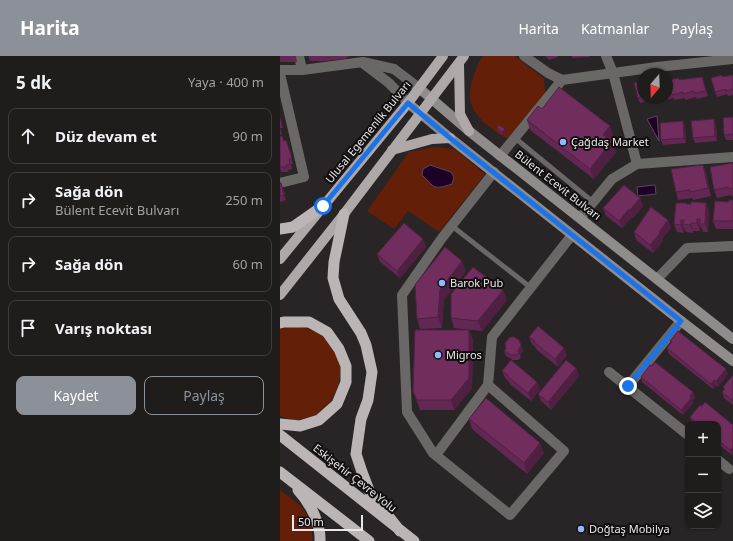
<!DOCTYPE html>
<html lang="tr">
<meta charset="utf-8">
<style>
body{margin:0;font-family:"Noto Sans",sans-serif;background:#2c2929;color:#f1f3f6}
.controls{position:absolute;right:12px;bottom:12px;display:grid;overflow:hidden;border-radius:8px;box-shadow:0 1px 3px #0004}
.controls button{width:36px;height:36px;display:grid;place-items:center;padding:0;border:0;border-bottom:1px solid #3c3a3b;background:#1f1c1c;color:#f1f3f6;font:20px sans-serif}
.compass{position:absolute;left:357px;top:12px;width:36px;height:36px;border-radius:50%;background:#1f1c1c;box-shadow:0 1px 3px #0004;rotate:199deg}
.scale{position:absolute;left:12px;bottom:10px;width:71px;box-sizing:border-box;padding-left:4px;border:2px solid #eae7e8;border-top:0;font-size:11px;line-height:14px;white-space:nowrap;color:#eae7e8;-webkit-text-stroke:3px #110e0f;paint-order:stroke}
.stop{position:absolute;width:12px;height:12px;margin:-9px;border:3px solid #1a73e8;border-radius:50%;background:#fff}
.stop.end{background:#1a73e8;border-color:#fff;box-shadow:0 1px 4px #0008}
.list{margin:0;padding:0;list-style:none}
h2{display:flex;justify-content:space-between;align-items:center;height:52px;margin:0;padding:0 16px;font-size:17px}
h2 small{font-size:13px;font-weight:400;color:#a1a1a3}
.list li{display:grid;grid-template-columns:26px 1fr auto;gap:12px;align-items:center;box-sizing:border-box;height:56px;margin:0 8px 8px;padding:0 8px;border:1px solid #3c3a3b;border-radius:8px}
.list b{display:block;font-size:15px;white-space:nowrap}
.list p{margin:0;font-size:13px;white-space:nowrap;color:#a1a1a3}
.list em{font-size:13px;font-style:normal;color:#a1a1a3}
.actions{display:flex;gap:8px;padding:12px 16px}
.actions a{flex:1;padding:9px 0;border:1px solid #8c9099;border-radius:8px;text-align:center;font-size:14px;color:#8c9099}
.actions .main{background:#8c9099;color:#fff}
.icon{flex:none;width:22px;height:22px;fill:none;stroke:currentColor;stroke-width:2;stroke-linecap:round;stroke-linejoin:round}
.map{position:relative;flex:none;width:453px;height:485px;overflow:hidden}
header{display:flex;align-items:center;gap:24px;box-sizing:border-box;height:56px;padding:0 20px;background:#8c9099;color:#fff}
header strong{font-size:19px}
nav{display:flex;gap:22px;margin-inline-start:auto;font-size:14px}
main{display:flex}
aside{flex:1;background:#1f1c1c}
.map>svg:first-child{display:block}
</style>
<header>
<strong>Harita</strong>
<nav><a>Harita</a><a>Katmanlar</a><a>Paylaş</a></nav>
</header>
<main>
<aside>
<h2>5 dk<small>Yaya · 400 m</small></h2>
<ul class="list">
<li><svg class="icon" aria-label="ahead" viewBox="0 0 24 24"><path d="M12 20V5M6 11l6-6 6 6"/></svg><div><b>Düz devam et</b></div><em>90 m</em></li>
<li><svg class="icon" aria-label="right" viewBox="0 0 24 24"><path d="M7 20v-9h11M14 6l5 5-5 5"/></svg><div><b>Sağa dön</b><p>Bülent Ecevit Bulvarı</p></div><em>250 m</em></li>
<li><svg class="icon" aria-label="right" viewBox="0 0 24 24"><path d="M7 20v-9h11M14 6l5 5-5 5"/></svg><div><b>Sağa dön</b></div><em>60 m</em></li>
<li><svg class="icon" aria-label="arrive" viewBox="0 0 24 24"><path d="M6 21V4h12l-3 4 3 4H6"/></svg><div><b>Varış noktası</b></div></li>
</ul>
<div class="actions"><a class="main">Kaydet</a><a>Paylaş</a></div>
</aside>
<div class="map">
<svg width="453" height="485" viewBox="0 0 453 485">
<rect width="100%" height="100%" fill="#292526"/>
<path fill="#641f09" d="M203,0H235L264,23L265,38L228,82C220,80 216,76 210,71C202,65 194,57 191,47C187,35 196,9 203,0Z
M154,91L174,93L205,118L159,176L128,155L114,173L87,155L129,96Z
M14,270L29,273L44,280L55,294L61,315L58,330L51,345L36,359L16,365L0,360V273L5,271Z
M0,434L21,450L32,467V485H0Z"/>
<path fill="#1e0026" stroke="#5b4560" d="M377,60L379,85L367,63Z
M150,109L171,116L174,121L172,128C153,134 155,132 142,119L143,113Z
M375,129L376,138L358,140L357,131Z"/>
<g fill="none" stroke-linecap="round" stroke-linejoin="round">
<path stroke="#6a6767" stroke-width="5" d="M235,82L313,146
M172,170L250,231"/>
<path stroke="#6a6767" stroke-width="10" d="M19,0L22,14
M244,0L268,17L282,24
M326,0L333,17L357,108
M84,8L109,27L128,47
M0,14H22L83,6L114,13L139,32
M0,18L24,121L0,127
M282,24L377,11L453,3
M220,100L282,24
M214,116L162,182L122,239L127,356L153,397L230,459L284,395L208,329L212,281L292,179
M300,162L332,123L357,108L453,101
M377,223L407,192L453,190
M329,316L408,379
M348,330L401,265
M156,399L208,329
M438,404L449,413"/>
<path stroke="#908c8c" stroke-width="10" d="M139,32L189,75L453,283
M128,47L170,82L401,265L453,305"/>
<path stroke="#aea8a8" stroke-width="10" d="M179,8L180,58L189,75
M112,94L152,83L170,82
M0,203L128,47L163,0
M0,239L64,158L184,0"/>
<path stroke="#bcb5b5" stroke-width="11" d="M64,158L54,206L53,222L59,243L81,277L86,289L92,316L88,344L81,363L76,398L82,416L90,437L120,475
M0,173L13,171L43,150
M0,267L4,266H29L47,276L59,293L66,310V326L57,348L39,364L20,370L0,368
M0,379L134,485
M0,416L89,485
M18,434C30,447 41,468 40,485"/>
</g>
<path fill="#622752" d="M0,0H16L17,6H0Z
M28,0H70L65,3L45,5H30Z
M265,0H278V1L269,4Z
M292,0H309V1L292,2Z
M453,19V39L448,40L447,38L437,41L435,36L442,21Z
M422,21L428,40L417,43L416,41L405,44V42L394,44L393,42L383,45L382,43L371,46L370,44L360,47L358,42L363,25V42H387V24H399Z
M262,53L334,81L331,84L336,96L314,123L250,74L247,64Z
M0,61L3,72H0L2,78L0,79Z
M453,61V84H446L444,79Z
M436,68L437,85L415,87L413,82Z
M405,70L406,87L383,89L381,84Z
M217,72L226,76L223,79L218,75Z
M0,80H2L4,85L6,84L13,108H11L12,113L8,114L9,116H1L0,112Z
M453,107V140L452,141L451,139L437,142L434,134Z
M423,109L426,117L431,140L413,144L412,142L398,144L396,136Z
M0,127H1L5,138L4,139L6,144L0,146Z
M360,142L363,150L353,162L352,161L342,172L326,160L323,152Z
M453,144V173H436L433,165L449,146Z
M406,147L407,148H411L426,147L429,155L428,176H423L421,171L420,170V175H413V177L406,176L404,172V177L397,176L394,168Z
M388,164L391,172L382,183L383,185L373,197L356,184L354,176Z
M143,183L146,191L120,222L100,206L97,198Z
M186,215L164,244L162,272L140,273L137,263Z
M227,244L202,275L174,272L171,262Z
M189,274L193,284L192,332L174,354H140L133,335Z
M249,281L287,299L278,311L257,294L256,292L252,288Z
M239,284L243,294L240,300L241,302L238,304H233L226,300L224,295Z
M390,285L448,318L438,331L436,329L433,333L389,298L387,292L391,287Z
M296,312L299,320L271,354L261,345L258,338Z
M222,315L257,326L260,333L251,345L230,328L229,326L225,322Z
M453,319V349L444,342L442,336L444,334L443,331Z
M361,321L413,336L415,342L412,345L413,347L403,359L362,326Z
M410,361L453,369V399H452L438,388V368H414L412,366Z
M189,363L264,397L247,418L192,373Z"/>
<path fill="#502042" d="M434,63L436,68L437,85L435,80Z
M403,65L405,70L406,87L404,82Z
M330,70L334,81L327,89L323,79Z
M225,73L226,76L223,79L222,76Z
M332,85L336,96L314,123L310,113Z
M423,109L426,117L431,140L428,132Z
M360,142L363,150L353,162L350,154Z
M426,147L429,155L428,176L425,168Z
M349,153L352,161L342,172L339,165Z
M417,163L420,170V175L417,167Z
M388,164L391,172L382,183L383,185L373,197L370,189L379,176Z
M401,164L404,172V177L401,169Z
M411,167L413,175V177L410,169Z
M143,183L146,191L120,222L117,215Z
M182,205L186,215L164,244L162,272L158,261L160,234Z
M223,234L227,244L202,275L198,265Z
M189,274L193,284L192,332L174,354L171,344Z
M241,289L243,294L240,300L238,295Z
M284,292L287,299L278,311L275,303Z
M296,312L299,320L271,354L268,346Z
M446,313L448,318L438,331L436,325Z
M434,324L436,329L433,333L431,328Z
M257,326L260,333L251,345L248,337Z
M413,336L415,342L412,345L413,347L403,359L401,354Z
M260,387L264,397L247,418L244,407Z
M453,391V399H452L450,394Z"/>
<path fill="#722d5f" stroke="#502042" d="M442,19V21L453,19V33L446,35V33L435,36L431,22Z
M422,21L426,35L415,37L414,35L403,38V36L392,39L391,37L387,38V24L399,22V24Z
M363,25V40L358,42L354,27Z
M279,31L330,70L323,79L332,85L310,113L247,64L258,50L262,53Z
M453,61V78L444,79L443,62Z
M434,63L435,80L413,82L411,65Z
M403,65L404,82L381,84L380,67Z
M219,69L225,73L222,76L217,72Z
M0,80H2L4,85L6,84L12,102L9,103L10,108L6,109L7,111H0Z
M453,107V132L449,133L448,131L434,134L430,111Z
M423,109L428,132L410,136V134L396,136L391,113Z
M0,127H1L3,133H2L4,139L0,140Z
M344,129L360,142L350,154L349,153L339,165L323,152Z
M449,144H453V165H433L435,145L449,146Z
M411,146H416L426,147L425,168H420V163H417V167H411L410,169L403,168L404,164H401V169L394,168L396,147H406V148H411Z
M371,151L388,164L379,176L380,177L370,189L354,176Z
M124,167L143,183L117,215L97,198Z
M165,191L182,205L160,234L158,261L137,263L135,229Z
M193,211L223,234L198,265L171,262V238Z
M258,270L284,292L275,303L254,286L255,285L249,281Z
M135,274H189V322L171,344H137L133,335Z
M398,275L446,313L436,325L434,324L431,328L387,292L392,286L390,285Z
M230,281H234L239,284L241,289L238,295L239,297L236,299H231L224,295L226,293L225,287Z
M231,304L257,326L248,337L227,320L228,319L222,315Z
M286,304L296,312L268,346L258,338Z
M375,306L413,336L410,340L411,342L401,354L361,321L370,309L372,310Z
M453,319V345L442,336L445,333L443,331Z
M206,342L260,387L244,407L189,363Z
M425,346L453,369V391L450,394L438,384V368H418L410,361L420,349L422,350Z"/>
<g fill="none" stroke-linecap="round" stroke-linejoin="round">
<path stroke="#1a73e8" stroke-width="5" d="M43,150L128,47L170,82L401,265L348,330"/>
</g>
<g fill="#92b7fd" stroke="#110e0f" stroke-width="1.5">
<circle cx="283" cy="86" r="4"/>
<circle cx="162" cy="227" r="4"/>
<circle cx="158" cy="299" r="4"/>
<circle cx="301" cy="473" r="4"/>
</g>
<g text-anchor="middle" stroke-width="4" stroke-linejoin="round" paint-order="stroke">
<g font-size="11" fill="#eae7e8" stroke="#110e0f">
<text transform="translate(88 76) rotate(-51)" y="4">Ulusal Egemenlik Bulvarı</text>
<text transform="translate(278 129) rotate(38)" y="4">Bülent Ecevit Bulvarı</text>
<text transform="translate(75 422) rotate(38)" y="4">Eskişehir Çevre Yolu</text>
</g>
<g font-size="11" fill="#eae7e8" stroke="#110e0f" text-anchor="start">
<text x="291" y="90">Çağdaş Market</text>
<text x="170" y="231">Barok Pub</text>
<text x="166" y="303">Migros</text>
<text x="309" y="477">Doğtaş Mobilya</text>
</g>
</g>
</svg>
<div class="controls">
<button>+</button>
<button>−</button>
<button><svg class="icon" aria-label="layers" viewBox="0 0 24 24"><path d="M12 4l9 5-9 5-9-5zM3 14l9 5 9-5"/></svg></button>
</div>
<svg class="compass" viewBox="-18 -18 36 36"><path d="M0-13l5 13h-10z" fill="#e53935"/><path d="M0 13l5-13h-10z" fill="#a1a1a3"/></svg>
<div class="scale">50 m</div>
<div class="stop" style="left:43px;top:150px"></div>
<div class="stop end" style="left:348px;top:330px"></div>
</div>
</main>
